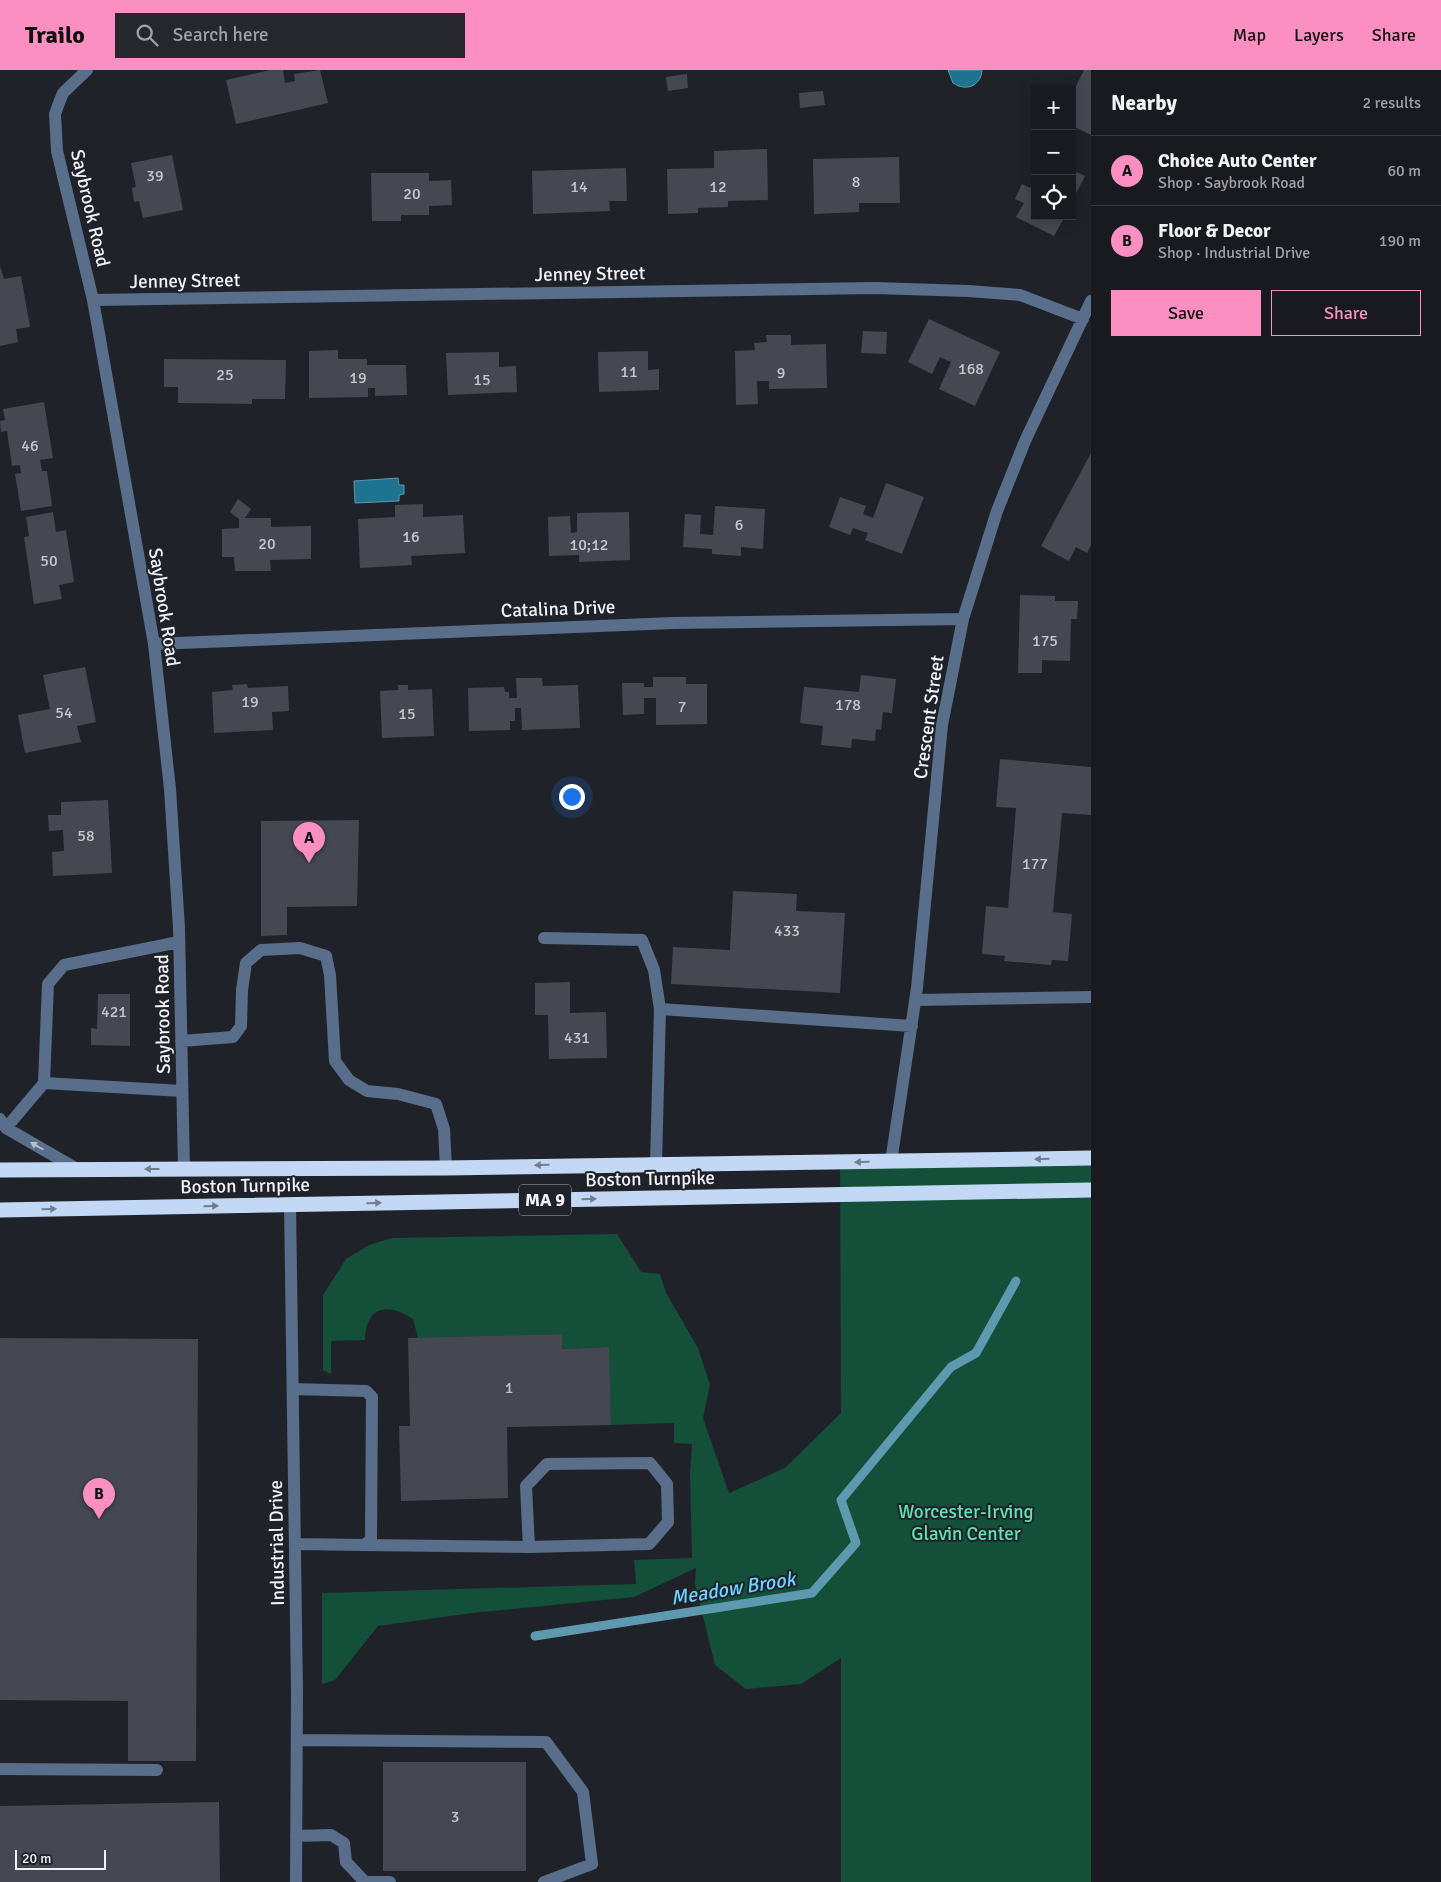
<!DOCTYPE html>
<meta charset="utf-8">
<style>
body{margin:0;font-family:Signika,sans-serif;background:#25272d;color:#f1f3f6}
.controls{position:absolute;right:15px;top:15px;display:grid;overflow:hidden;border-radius:0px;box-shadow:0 2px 12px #0003}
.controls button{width:45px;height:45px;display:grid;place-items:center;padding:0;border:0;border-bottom:1px solid #36383e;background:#181a20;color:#f1f3f6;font:25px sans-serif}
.scale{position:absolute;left:15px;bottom:12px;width:91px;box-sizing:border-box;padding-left:5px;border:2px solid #f1f2f8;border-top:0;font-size:14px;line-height:18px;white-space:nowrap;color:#f1f2f8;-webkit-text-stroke:4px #20222a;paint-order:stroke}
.you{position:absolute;left:571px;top:726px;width:18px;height:18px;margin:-12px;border:4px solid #fff;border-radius:50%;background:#1a73e8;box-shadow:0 0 0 8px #1a73e833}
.badge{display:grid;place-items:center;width:32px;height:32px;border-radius:50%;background:#fc8fc2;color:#111;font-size:16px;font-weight:700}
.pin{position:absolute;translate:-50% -41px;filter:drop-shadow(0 1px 2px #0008)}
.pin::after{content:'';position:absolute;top:26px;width:18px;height:15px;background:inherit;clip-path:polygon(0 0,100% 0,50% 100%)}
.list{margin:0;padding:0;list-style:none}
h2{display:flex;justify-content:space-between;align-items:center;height:65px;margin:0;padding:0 20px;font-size:21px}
h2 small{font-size:16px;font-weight:400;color:#9fa1a5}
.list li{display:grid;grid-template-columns:32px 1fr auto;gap:15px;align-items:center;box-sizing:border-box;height:70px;padding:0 20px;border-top:1px solid #36383e}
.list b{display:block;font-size:19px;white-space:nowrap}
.list p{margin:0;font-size:16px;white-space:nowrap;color:#9fa1a5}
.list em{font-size:16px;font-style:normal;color:#9fa1a5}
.actions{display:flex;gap:10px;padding:15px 20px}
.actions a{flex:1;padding:11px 0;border:1px solid #fc8fc2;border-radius:0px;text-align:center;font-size:18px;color:#fc8fc2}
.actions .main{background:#fc8fc2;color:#111}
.icon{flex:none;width:28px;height:28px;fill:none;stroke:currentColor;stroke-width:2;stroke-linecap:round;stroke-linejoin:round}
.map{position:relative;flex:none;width:1091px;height:1812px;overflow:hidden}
header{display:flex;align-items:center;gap:30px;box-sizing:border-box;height:70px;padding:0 25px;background:#fc8fc2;color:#111}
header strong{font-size:24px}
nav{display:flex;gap:28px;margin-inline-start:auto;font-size:18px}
.search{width:350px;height:45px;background:#25272d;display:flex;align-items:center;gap:12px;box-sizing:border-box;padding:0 18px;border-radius:0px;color:#9fa1a5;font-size:19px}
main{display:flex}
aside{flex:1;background:#181a20}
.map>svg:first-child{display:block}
</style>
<header>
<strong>Trailo</strong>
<div class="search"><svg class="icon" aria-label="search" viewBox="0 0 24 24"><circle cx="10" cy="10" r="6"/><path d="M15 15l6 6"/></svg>Search here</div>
<nav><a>Map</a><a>Layers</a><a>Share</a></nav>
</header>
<main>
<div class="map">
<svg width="1091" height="1812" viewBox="0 0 1091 1812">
<rect width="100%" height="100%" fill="#20222a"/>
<path fill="#134f39" d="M1091,1091V1812H841V1588L801,1614L746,1619L715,1595L695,1514L696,1498L634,1527L472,1543L378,1556L335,1610L322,1614V1523L636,1514L634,1490L692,1488L690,1403L692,1374L674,1373V1353L611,1355L608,1277L562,1279V1264L418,1268L413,1249C388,1232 366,1236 365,1270L331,1271V1304L323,1300V1225L346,1189L369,1175L392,1168L617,1164L641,1202L660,1204L666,1223L698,1278L710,1315L703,1348L729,1423L785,1398L841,1343L840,1092Z"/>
<path fill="#1d7390" stroke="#5d99af" d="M948,0H982C981,16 966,22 953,13Z
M398,408L399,415H404V424L399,425V431L355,433L354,411Z"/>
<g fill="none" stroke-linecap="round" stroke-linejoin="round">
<path stroke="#5d99af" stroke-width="9" d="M535,1566L812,1523L856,1473L841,1430L951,1297L976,1283L1016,1211"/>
</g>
<path fill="#454851" d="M270,0H283L285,13L295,11L294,4L320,0L328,33L236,54L226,10Z
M1084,0H1091V65L1072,56V24Z
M687,4L688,18L668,21L666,7Z
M823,21L825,35L800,38L799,23Z
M767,79L768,130L728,131V137L698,138V143L668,144L667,99L714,98V81Z
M172,85L183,140L143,148L139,131L134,132L132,118L136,117L131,93Z
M899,87L900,133H859V142L814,144L813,89Z
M626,98L627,131H609L610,141L533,144L532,101Z
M1077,102L1085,106L1072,131V105L1075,106Z
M371,103H429V111L451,110L452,135L429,136V145H401V151H372Z
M1035,109V146H1065L1054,166L1016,147L1024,133L1015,129L1022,114L1030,118Z
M0,196L4,209L21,206L30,257L16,259L18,272L0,276Z
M929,249L1000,282L975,336L939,319L951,292L940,287L932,304L908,292Z
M863,261L887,262L886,284L861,283Z
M766,265H791V275L826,274L827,318L769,319V311H757L758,334L736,335L735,281L755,280L754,273L767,272Z
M338,280V289H367V295H406L407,325L375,326V318H368V327L309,328V281Z
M648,281V300L659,299V320L599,322L598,282Z
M499,282V297L516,296L517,322L448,325L446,283Z
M164,289L286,290L285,329H252V334L178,333V317H164Z
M44,332L53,388L40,390L42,401H47L52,436L21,441L15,404L21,403L20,395L12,396L7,361L1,362L0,351L5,350L3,339Z
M1091,383V475L1087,483L1076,477L1069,491L1041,476Z
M886,413L924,427L902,484L865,470L868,463L853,458L850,465L829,457L840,427L866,436L863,444L873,448Z
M238,429L251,439L245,448H271V457L311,456V489L270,490L271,501H235L234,487H222V459L239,458V449L230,442Z
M423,434V447L463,445L465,483L411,486L412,495L360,498L358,449L395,447V435Z
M715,436L765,439L763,479L741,477V486L712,484V479L683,477L685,444L701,445L700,464L713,465Z
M53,442L56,462L66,460L74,512L59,515L62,529L34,534L24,467L29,466L26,447Z
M629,442L630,490L579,492V485L549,486L548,447L570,446L571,463L577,462V443Z
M1020,525L1055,526V531H1078L1077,549H1071L1070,591L1042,590V603H1018Z
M85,597L96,652L77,656L81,672L25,683L18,645L50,639L43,605Z
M861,605L896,609L892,643L883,642L881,660L876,659L875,671L852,669L851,678L821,675L823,656L800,653L804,617L859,622Z
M653,607H686V614H707V654L656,655V628H644V644L623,645L622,613H644V617H653Z
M516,608H542L543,616L578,615L580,658L522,660L521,638H515V651H510V660L469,661L468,618L504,617L505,622H509V628H517Z
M247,614L248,618L288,616L289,641L272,642L273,660L214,663L212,622L233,620L232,615Z
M398,615H408V620L432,619L434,666L382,668L380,621L398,620Z
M1000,689L1091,697V745L1062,743L1053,842L1072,844L1068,891L1052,890L1051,895L1004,891L1005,886L982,884L986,836L1008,838L1016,738L996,737Z
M108,730L112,803L53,806L52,782L64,781L63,760L49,761L48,745H61V732Z
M359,750L357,836L287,837V865L261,866V751Z
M733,821L797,824L796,841L845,843L840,923L671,914L673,877L730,880Z
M570,912V943L606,942L607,988L549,989L548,945H535V913Z
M98,924H130V976L91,975V958L97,959Z
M562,1264V1279L609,1277L611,1355L507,1357L508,1428L401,1431L399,1356H410L408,1268Z
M0,1268L198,1269L196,1691H128V1631L0,1630Z
M383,1692H526V1801H383Z
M219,1732L220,1812H0V1736Z"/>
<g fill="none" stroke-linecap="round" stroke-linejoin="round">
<path stroke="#596e8a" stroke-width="12" d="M87,0L63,23L59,33L55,44L57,81L93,230L154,574L170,719L179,858L184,1099
M93,230L875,218L968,221L1020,225L1083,249
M154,574L673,553L963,549
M544,868L642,870L654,900L660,939
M916,930L1091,927
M181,971L233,967L241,956L242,920L246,893L261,880L300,878L326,886L330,905L335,991L349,1010L367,1021L398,1024L436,1034L444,1059L446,1098
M44,1013L182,1021
M0,1049L6,1058L77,1099
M6,1058L44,1013L48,914L64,895L179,872
M891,1092L917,918L942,655L963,549L997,441L1025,371L1091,231
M656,1094L660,939L912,956
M290,1134L297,1623L296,1812
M293,1319L366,1321L372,1327L371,1470L364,1475L295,1474
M364,1475L529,1477L649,1474L668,1452L667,1414L650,1393L547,1394L526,1416L529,1477
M297,1670L546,1672L583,1722L592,1794L544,1812
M0,1699L157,1700
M296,1766L331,1765L344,1773L346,1792L365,1812H390"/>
<path stroke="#c3d8f4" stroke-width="15" d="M0,1100L446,1098L1091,1088
M0,1140L1091,1120"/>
</g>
<defs><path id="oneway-solid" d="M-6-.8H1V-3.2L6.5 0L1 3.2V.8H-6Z" transform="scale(1.25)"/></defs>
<use fill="#b4bdcc" href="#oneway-solid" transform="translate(37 1076) rotate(-150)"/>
<g fill="#727d8f">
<use href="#oneway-solid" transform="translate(1042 1089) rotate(179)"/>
<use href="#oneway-solid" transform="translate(862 1092) rotate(179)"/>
<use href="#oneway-solid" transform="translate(542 1095) rotate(179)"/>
<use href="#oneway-solid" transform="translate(152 1099) rotate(180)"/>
<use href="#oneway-solid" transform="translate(589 1129) rotate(-1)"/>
<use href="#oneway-solid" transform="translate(374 1133) rotate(-1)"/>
<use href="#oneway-solid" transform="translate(211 1136) rotate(-1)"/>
<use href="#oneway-solid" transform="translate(49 1139) rotate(-1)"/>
</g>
<g text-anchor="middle" stroke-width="4" stroke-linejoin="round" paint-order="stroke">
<g font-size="16" fill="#c6c8ce">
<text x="155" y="111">39</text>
<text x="856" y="117">8</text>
<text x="579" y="122">14</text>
<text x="718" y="122">12</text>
<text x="412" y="129">20</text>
<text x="971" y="304">168</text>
<text x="629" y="307">11</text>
<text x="781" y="308">9</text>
<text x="225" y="310">25</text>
<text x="358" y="313">19</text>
<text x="482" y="315">15</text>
<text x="30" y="381">46</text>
<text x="739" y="460">6</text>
<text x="411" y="472">16</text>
<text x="267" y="479">20</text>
<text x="589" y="480">10;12</text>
<text x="49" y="496">50</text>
<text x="1045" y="576">175</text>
<text x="250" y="637">19</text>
<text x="848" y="640">178</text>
<text x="682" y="642">7</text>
<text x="64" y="648">54</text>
<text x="407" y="649">15</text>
<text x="86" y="771">58</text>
<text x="1035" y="799">177</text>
<text x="787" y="866">433</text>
<text x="114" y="947">421</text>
<text x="577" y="973">431</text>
<text x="509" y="1323">1</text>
<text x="455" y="1752">3</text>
</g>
<rect fill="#20222a" stroke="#b2b4ba" stroke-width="1" x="519" y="1114.5" width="52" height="31" rx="4"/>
<g font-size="18" font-weight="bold" fill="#f1f2f8">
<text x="545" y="1136">MA 9</text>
</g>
<g font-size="19" fill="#f1f2f8" stroke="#20222a">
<text transform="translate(91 138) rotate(77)" y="7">Saybrook Road</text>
<text transform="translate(590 203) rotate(-1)" y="7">Jenney Street</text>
<text transform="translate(185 210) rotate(-1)" y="7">Jenney Street</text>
<text transform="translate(165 537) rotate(81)" y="7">Saybrook Road</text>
<text transform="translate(558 538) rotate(-2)" y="7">Catalina Drive</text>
<text transform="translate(928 647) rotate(-82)" y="7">Crescent Street</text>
<text transform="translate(162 944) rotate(-91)" y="7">Saybrook Road</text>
<text transform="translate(650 1108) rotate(-1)" y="7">Boston Turnpike</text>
<text transform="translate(245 1115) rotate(-1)" y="7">Boston Turnpike</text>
<text transform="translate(276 1473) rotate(-91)" y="7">Industrial Drive</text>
</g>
<g font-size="19" fill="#5ce5b1" stroke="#20222a">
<text x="966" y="1448">Worcester-Irving<tspan x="966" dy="22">Glavin Center</tspan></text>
</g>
<g font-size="20" font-style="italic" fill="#6bd6ff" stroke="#20222a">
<text transform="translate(733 1518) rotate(-9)" y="7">Meadow Brook</text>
</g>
</g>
</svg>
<div class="controls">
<button>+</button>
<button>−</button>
<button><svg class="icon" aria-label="locate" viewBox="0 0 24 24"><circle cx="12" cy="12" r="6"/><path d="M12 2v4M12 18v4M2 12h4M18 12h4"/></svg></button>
</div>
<div class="scale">20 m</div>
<div class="you"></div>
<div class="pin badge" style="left:309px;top:793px">A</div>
<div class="pin badge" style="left:99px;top:1449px">B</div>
</div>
<aside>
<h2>Nearby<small>2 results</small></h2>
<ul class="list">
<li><span class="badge">A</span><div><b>Choice Auto Center</b><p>Shop · Saybrook Road</p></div><em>60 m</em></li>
<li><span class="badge">B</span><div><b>Floor &amp; Decor</b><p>Shop · Industrial Drive</p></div><em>190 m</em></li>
</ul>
<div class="actions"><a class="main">Save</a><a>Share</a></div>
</aside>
</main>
